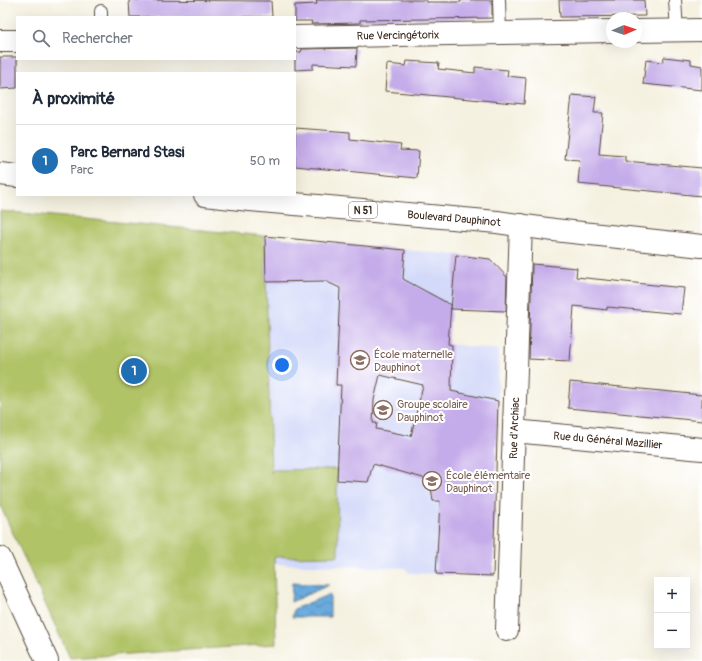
<!DOCTYPE html>
<html lang="fr">
<meta charset="utf-8">
<style>
body{margin:0;font-family:Pangolin,sans-serif;background:#f2f2f3;color:#1f2937}
.controls{position:absolute;right:12px;bottom:12px;display:grid;overflow:hidden;border-radius:0px;box-shadow:0 4px 16px #0002}
.controls button{width:36px;height:36px;display:grid;place-items:center;padding:0;border:0;border-bottom:1px solid #e0e1e3;background:#fff;color:#1f2937;font:20px sans-serif}
.compass{position:absolute;left:606px;top:12px;width:36px;height:36px;border-radius:50%;background:#fff;box-shadow:0 4px 16px #0002;rotate:88deg}
.you{position:absolute;left:282px;top:365px;width:14px;height:14px;margin:-10px;border:3px solid #fff;border-radius:50%;background:#1a73e8;box-shadow:0 0 0 6px #1a73e833}
.badge{display:grid;place-items:center;width:26px;height:26px;border-radius:50%;background:#1f6fb2;color:#fff;font-size:13px;font-weight:700}
.pin{position:absolute;translate:-50% -50%;border:2px solid #fff;box-shadow:0 1px 4px #0006}
.list{margin:0;padding:0;list-style:none}
h2{display:flex;justify-content:space-between;align-items:center;height:52px;margin:0;padding:0 16px;font-size:17px}
h2 small{font-size:13px;font-weight:400;color:#747a83}
.list li{display:grid;grid-template-columns:26px 1fr auto;gap:12px;align-items:center;box-sizing:border-box;height:72px;padding:0 16px;border-top:1px solid #e0e1e3}
.list b{display:block;font-size:15px;white-space:nowrap}
.list p{margin:0;font-size:13px;white-space:nowrap;color:#747a83}
.list em{font-size:13px;font-style:normal;color:#747a83}
.icon{flex:none;width:22px;height:22px;fill:none;stroke:currentColor;stroke-width:2;stroke-linecap:round;stroke-linejoin:round}
.map{position:relative;flex:none;width:702px;height:661px;overflow:hidden}
.search{position:absolute;background:#fff;box-shadow:0 4px 16px #0002;left:16px;top:16px;width:280px;height:44px;display:flex;align-items:center;gap:10px;box-sizing:border-box;padding:0 14px;border-radius:0px;color:#747a83;font-size:15px}
.panel{position:absolute;background:#fff;box-shadow:0 4px 16px #0002;left:16px;top:72px;width:280px;height:124px;border-radius:0px}
.map>svg:first-child{display:block}
</style>
<div class="map">
<svg width="702" height="661" viewBox="0 0 702 661">
<defs>
<pattern id="water-waves" width="16" height="10" patternUnits="userSpaceOnUse"><rect width="16" height="10" fill="#6aabde"/><path d="M0 5q4-4 8 0t8 0" fill="none" stroke="#588bb3"/></pattern>
</defs>
<rect width="100%" height="100%" fill="#fff"/>
<filter id="ink" filterUnits="userSpaceOnUse"><feTurbulence type="fractalNoise" baseFrequency=".025" numOctaves="2"/><feDisplacementMap in="SourceGraphic" scale="8" xChannelSelector="R" yChannelSelector="G"/><feConvolveMatrix kernelMatrix="1 2 1 2 8 2 1 2 1" color-interpolation-filters="sRGB"/></filter>
<filter id="wash" filterUnits="userSpaceOnUse"><feTurbulence type="fractalNoise" baseFrequency=".012" numOctaves="4" result="noise"/><feDisplacementMap in="SourceGraphic" scale="16" xChannelSelector="R" yChannelSelector="G"/><feGaussianBlur stdDeviation="0.9" result="paint"/><feColorMatrix in="noise" values="0 0 0 0 0 0 0 0 0 0 0 0 0 0 0 0 0 1.4 0 .05"/><feComposite in="paint" operator="in"/></filter>
<g filter="url(#wash)">
<rect width="100%" height="100%" fill="#f5f1e0"/>
<path fill="#d3d9f9" d="M265,236L456,255L448,344L499,350L493,576L409,573L405,568L273,564L272,470Z"/>
<path fill="#b0c366" stroke="#767642" d="M0,211L265,236L271,473L272,470L337,469L338,556L274,557L276,644L70,658L0,505Z"/>
<path fill="url(#water-waves)" stroke="#526a7e" d="M292,583L329,585L291,602Z
M330,594V617H292L294,609Z"/>
<g id="blocks">
<path fill="#c4abe9" fill-rule="evenodd" d="M129,0L271,1L272,17H130Z
M316,0H426L427,2H461V0H492V18L360,20V23L311,24L312,21H295V5L317,4Z
M559,0H644L645,16L560,17Z
M357,48L356,66L313,64V69L295,70V52H301L302,49Z
M0,57H17V88L0,89Z
M664,57L691,60V64L702,66V90L643,84L646,60L663,62Z
M407,61L439,63L438,69L475,73V67L508,70L507,76L526,78L524,104L385,91L387,64L406,66Z
M572,95L596,97L594,113H603L599,154L625,156V161L702,168V196L578,184L580,160L565,159Z
M295,128L350,132V139L401,145L400,150L419,151L417,178L295,166Z
M265,236L405,250L403,279L451,305L448,344L452,345L451,391L498,401L493,576L436,574L440,501H433L430,480L373,464L368,482L337,480L341,385H336L340,288L325,281L266,282ZM380,375L423,385L411,436L376,429L377,423H373L374,400Z
M456,255L490,259L507,277L506,311L451,309Z
M532,264L577,268L576,277L684,288L681,314L607,307V310L574,306L570,361L529,359Z
M570,382L702,395V421L568,408Z"/>
</g>
</g>
<g filter="url(#ink)">
<use href="#blocks" fill-opacity="0" stroke="#57483b" stroke-width="1"/>
<g fill="none" stroke-linecap="round" stroke-linejoin="round">
<defs>
<path id="lane" d="M499,0L500,33
M675,0L677,30
M101,11V17"/>
<path id="street" d="M636,31L702,30
M295,37L612,31
M0,41H17
M514,431L702,449
M0,558L47,661
M507,630L521,225"/>
<path id="primary" d="M0,174L17,176
M205,195L250,200L497,222L554,230L702,246"/>
</defs>
<use href="#lane" stroke="#57483b" stroke-width="14"/>
<use href="#street" stroke="#57483b" stroke-width="24"/>
<use href="#primary" stroke="#57483b" stroke-width="24"/>
<use href="#lane" stroke="#fff" stroke-width="12"/>
<use href="#street" stroke="#fff" stroke-width="22"/>
<use href="#primary" stroke="#fff" stroke-width="22"/>
</g>
</g>
<defs>
<symbol id="school-ring" viewBox="-11 -11 22 22"><circle r="9.5" fill="#fff" stroke="#8d6e63" stroke-width="1.5"/><path d="M0-5L7-2L0 1L-7-2ZM-4 1L0 2.5L4 1V4Q0 6-4 4Z" fill="#8d6e63"/></symbol>
</defs>
<g fill-rule="evenodd">
<use href="#school-ring" x="349" y="349" width="22" height="22"/>
<use href="#school-ring" x="372" y="399" width="22" height="22"/>
<use href="#school-ring" x="421" y="470" width="22" height="22"/>
</g>
<g text-anchor="middle" stroke-width="4" stroke-linejoin="round" paint-order="stroke">
<rect fill="#fff" stroke="#766a62" stroke-width="1" x="349" y="202" width="28" height="16" rx="3"/>
<g font-size="10" font-weight="bold" fill="#3b2a1e">
<text x="363" y="214">N 51</text>
</g>
<g font-size="11" fill="#3b2a1e" stroke="#fff">
<text transform="translate(398 35) rotate(-1)" y="4">Rue Vercingétorix</text>
<text transform="translate(454 218) rotate(5)" y="4">Boulevard Dauphinot</text>
<text transform="translate(514 428) rotate(-88)" y="4">Rue d'Archiac</text>
<text transform="translate(608 440) rotate(5)" y="4">Rue du Général Mazillier</text>
</g>
<g font-size="11" fill="#785e54" stroke="#fff" text-anchor="start">
<text x="374" y="358">École maternelle<tspan x="374" dy="13">Dauphinot</tspan></text>
<text x="397" y="408">Groupe scolaire<tspan x="397" dy="13">Dauphinot</tspan></text>
<text x="446" y="479">École élémentaire<tspan x="446" dy="13">Dauphinot</tspan></text>
</g>
</g>
</svg>
<div class="controls">
<button>+</button>
<button>−</button>
</div>
<svg class="compass" viewBox="-18 -18 36 36"><path d="M0-13l5 13h-10z" fill="#e53935"/><path d="M0 13l5-13h-10z" fill="#747a83"/></svg>
<div class="you"></div>
<div class="pin badge" style="left:134px;top:371px">1</div>
<div class="search"><svg class="icon" aria-label="search" viewBox="0 0 24 24"><circle cx="10" cy="10" r="6"/><path d="M15 15l6 6"/></svg>Rechercher</div>
<section class="panel">
<h2>À proximité<small></small></h2>
<ul class="list">
<li><span class="badge">1</span><div><b>Parc Bernard Stasi</b><p>Parc</p></div><em>50 m</em></li>
</ul>
</section>
</div>
